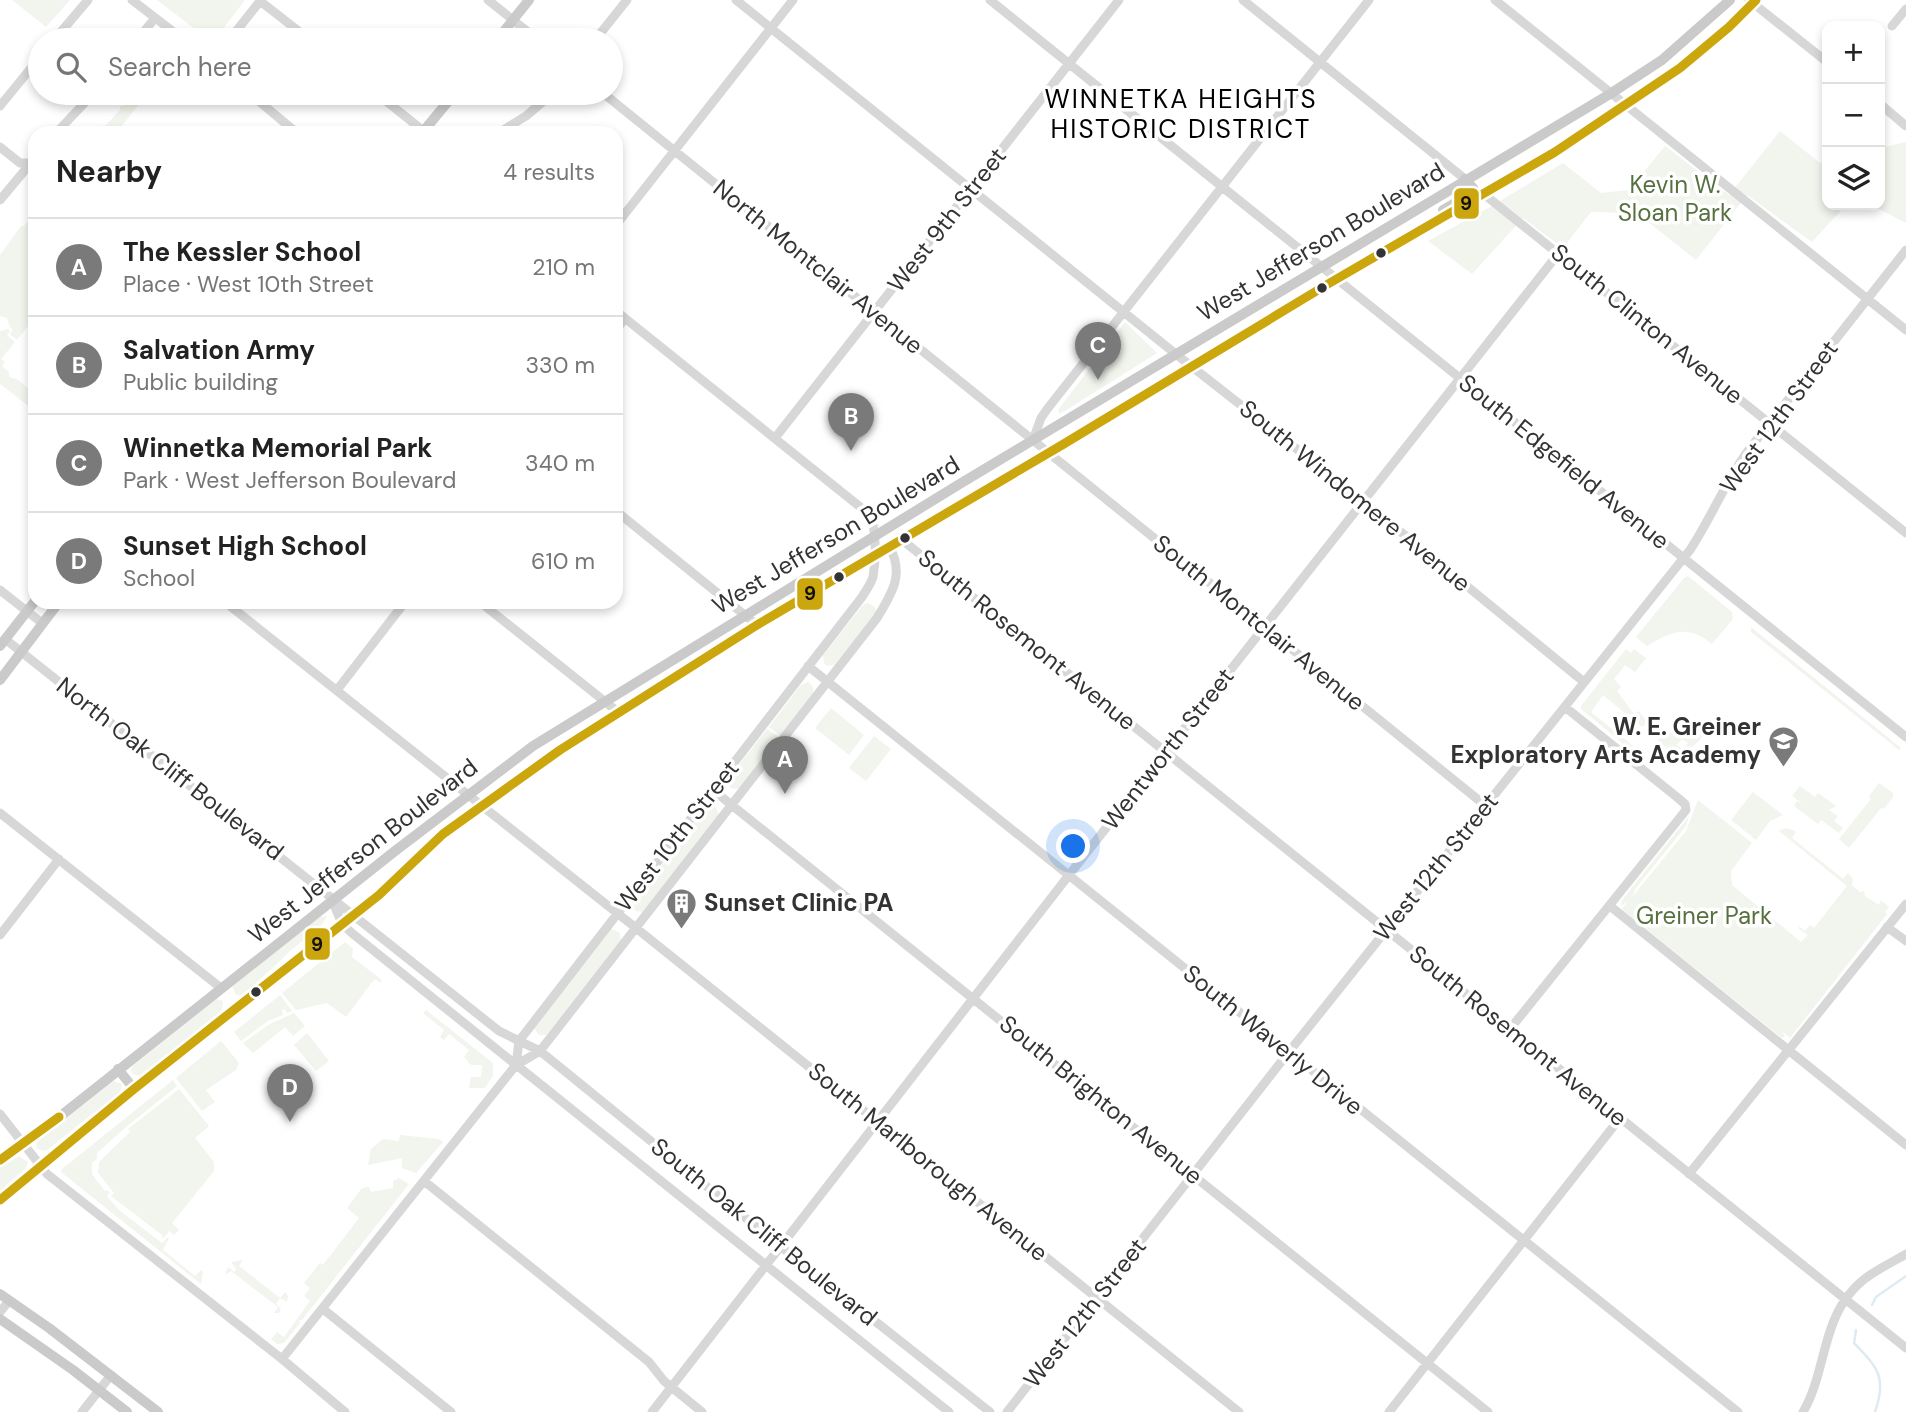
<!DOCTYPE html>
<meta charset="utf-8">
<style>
body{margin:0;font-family:"DM Sans",sans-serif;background:#f6f6f6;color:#222}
.controls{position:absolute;right:21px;top:21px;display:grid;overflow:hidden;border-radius:14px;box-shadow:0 4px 10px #0003}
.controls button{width:63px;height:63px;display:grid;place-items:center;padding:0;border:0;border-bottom:2px solid #e0e0e0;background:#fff;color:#222;font:35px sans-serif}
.you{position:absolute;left:1074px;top:847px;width:24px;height:24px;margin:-18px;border:5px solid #fff;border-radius:50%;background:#1a73e8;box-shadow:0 0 0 10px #1a73e833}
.badge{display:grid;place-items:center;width:46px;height:46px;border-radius:50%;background:#7a7a7a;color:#fff;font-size:23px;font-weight:700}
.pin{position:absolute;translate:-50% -58px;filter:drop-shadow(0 2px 4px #0008)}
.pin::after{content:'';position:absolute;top:37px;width:24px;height:21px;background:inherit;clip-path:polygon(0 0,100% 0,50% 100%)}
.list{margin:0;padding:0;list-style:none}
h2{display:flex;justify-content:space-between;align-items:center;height:91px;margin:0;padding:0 28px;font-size:30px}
h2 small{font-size:23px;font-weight:400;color:#767676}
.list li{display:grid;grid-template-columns:46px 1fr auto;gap:21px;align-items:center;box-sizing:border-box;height:98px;padding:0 28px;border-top:2px solid #e0e0e0}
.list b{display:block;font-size:26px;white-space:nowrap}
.list p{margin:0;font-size:23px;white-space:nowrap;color:#767676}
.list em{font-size:23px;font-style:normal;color:#767676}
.icon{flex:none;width:38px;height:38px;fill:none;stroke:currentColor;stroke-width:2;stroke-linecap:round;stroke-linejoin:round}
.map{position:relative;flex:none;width:1906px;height:1412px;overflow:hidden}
.search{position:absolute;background:#fff;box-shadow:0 4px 10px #0003;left:28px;top:28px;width:595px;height:77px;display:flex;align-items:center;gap:18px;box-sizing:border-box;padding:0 24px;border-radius:38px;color:#767676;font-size:26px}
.panel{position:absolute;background:#fff;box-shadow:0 4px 10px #0003;left:28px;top:126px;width:595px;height:483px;border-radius:21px}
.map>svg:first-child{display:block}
</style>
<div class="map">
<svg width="1906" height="1412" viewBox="0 0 1906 1412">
<rect width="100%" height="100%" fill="#fff"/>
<path fill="#f1f5ed" d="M12,0H70L46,27Z
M157,0H245L216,38L208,39Z
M133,93H148L116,133H100L103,126L106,125L120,110V106H123Z
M1780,131L1820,163L1827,161V205H1846L1812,242L1747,195L1696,260L1637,213L1591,212L1563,248L1523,218L1472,274L1428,241L1490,207L1563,163L1601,193L1629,190L1665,146L1729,195Z
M1906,142V223L1871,205H1880V148Z
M35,213V240L31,249C38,263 38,280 28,293L35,298V317L17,340L10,334L13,330L10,327L7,318L0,316V255L21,226H24Z
M1125,322L1157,353L1060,414L1058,410Z
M8,329L10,331L7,335L15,342L1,359L5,362L2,366L9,372V377L17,379L35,394V411L0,384V331Z
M1688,576L1732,612L1733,619L1712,644C1688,624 1672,631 1647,646L1636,637L1684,578Z
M868,603L875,607L876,611L874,616L834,665L827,666L824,663L823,655L864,604Z
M1751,627L1901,748L1899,750L1751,632Z
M1626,649L1631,653L1634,649L1646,658L1635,672L1625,665L1614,679L1621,687L1617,691L1634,714L1639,711L1648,723L1642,727L1603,695L1591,712L1632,745L1631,750L1581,709V706Z
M808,682L813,687V694L780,735L769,727L801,685Z
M831,708L864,735L849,755L815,728Z
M767,729L779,737L740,787L737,789L730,788L728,784L729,778Z
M1707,731L1694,746L1683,749L1688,743L1682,739L1677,745L1682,749L1669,750L1658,741L1661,733Z
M874,736L891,749L866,781L849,768Z
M1879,783L1893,793V797L1884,809L1881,808L1849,848L1839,839L1871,799L1869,796Z
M1800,786L1815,797L1818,793L1836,806L1829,810L1838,816L1834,821L1843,828L1839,833L1821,820L1818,824L1794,806L1797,801L1803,804L1792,796Z
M1753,792L1783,815L1770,821L1756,840L1731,820Z
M1698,800L1752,843L1731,871L1732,885L1801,942L1808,935L1799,929V926L1805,931L1810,925L1814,928L1847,886L1779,831C1785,827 1790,828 1796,832L1792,838L1843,879L1848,873L1853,879L1852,885L1860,892L1864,891L1865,896L1879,905L1881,900L1889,907L1885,912L1887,914L1790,1038L1782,1031L1785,1036L1782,1038L1624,911L1622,909L1628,901L1621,906L1622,900L1689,816L1686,826L1636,888L1632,897L1686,831Z
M713,805L718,811V815L643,912L636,911L632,906L633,901L706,808Z
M327,916C320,932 299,942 287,954C272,969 258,982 241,995H236L232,986L320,917Z
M611,929L619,932L621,939L619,942L546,1035H539L534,1028Z
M345,942L353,949L352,957L382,980L380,983L376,979L372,982L346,1017L327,1003L296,1010L282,993Z
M280,995L292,1011L287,1013L285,1009L282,1010L283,1015L268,1021L241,1041L234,1032Z
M216,999L223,1001L222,1010L141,1076L132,1074L131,1069L134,1065Z
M426,1010L493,1063V1075L485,1088H469L471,1077H481L482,1065H471L464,1057L469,1050L449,1034L444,1040L440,1037L444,1030L423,1013Z
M294,1013L305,1026L293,1036L285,1027L253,1053L243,1043L268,1025Z
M307,1033L329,1061L316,1071L294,1045Z
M221,1041L239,1063L236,1070L206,1090L215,1102L202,1111L176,1078Z
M173,1080L177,1086L125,1128L97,1153V1159L92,1163V1174L105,1191L107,1190L110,1192L107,1196L119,1210L162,1243L168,1237L169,1238L163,1250L195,1276L201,1270L203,1272L201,1284L61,1172L62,1169Z
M113,1081L122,1084L121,1091L46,1151L37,1149L36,1145L38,1141Z
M179,1089L209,1126L195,1138L214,1162V1171L172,1223L179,1230L174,1235L169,1231L163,1239L162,1235L111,1196L114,1193L98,1173L99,1162L130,1132L128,1129Z
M400,1135L439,1139L443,1142L416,1173L402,1168V1158L368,1165L371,1149L383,1139L399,1141Z
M19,1156L28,1162L26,1168L0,1191V1168Z
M399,1178L409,1184L302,1320H299L300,1323L284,1343L277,1344L271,1339L277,1332L284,1337L310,1301L304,1296L310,1288L304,1283L320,1263L323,1265L359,1218L347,1208L362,1188L369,1187L371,1192L393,1188V1181Z
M243,1260L239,1266L280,1298L285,1292L288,1296L287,1302L280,1298L276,1304L281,1309L279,1313H274L278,1307L231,1271L225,1275L228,1267L234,1272L236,1269L231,1262Z"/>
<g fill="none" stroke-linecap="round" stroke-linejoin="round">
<path stroke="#ddebf3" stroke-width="2.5" d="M1872,1305L1876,1297L1906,1276
M1856,1330L1854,1343C1878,1368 1887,1377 1875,1412"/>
<path stroke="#d7d7d7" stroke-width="9" d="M132,0L184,40
M488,0L538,40
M736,0L1177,355L1363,501L1584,682
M990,0L1906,737
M1243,0L1465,179
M1495,0L1906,330
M1749,0L1827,62
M260,1L310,40
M1892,26L1906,9
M54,40L88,0
M137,40L155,18
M229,40L261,0
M595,40L627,0
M249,93L297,133
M376,93L426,133
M603,93L1486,806
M1880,104L1906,126
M0,106L40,57
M500,132L526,116L553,93
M56,133L94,93
M0,147L20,163H33
M1485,195L1906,533
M0,200L30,164
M616,225L793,0
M616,330L625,318
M775,438L1119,0
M1033,440L1041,418L1048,408L1369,0
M616,511L757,625
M901,539L1906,1348
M0,590L42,623
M225,602L636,928L1239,1412
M480,602L618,712
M5,639L499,1031L540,1051L780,1246L990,1412
M808,666L1738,1412
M337,690L405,602
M713,790L1488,1412
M0,813L221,988
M333,902L342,924L353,934L949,1412
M1610,906L1906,1145
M1887,927L1906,941
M0,935L59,859
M1510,1029L1686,810L1685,804L1678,798L1565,707
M516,1065L519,1041L862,597C866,590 871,584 873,577C876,560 877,528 869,514L616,311
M0,1114L47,1174L282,1359L345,1412
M1689,1174L1906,904
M424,1181L649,1362L664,1381L702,1412
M323,1309L451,1412
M0,1312L9,1301
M282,1359L516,1065L540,1051L877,618C892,593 905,574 889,546
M82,1412L111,1375
M652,1412L1069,875L1558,254
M1007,1412L1288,1053L1690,550C1711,518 1725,483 1747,452L1906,250
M1389,1412L1620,1118
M1803,1412C1825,1375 1822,1324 1852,1291C1866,1274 1888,1265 1906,1254"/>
<path stroke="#cacaca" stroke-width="10" d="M497,40L529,0
M422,133L455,93
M1443,210L1467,196L1473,188L1465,179
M0,646L35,601
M0,680L59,602
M118,1069L134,1089
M0,1160L43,1130L395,851L533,746L958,485L1610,94L1662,60L1730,0
M0,1200L134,1089L379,895L443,834L560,750L757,625L1062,445L1328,284L1555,152L1680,68L1729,27L1756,0
M0,1294L49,1328L158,1412
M0,1319L73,1370L127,1412"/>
<defs>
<path id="bus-1" d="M0,1160L59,1117
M0,1200L134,1089L379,895L443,834L560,750L757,625L1062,445L1328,284L1555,152L1680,68L1729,27L1756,0"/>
</defs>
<use href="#bus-1" stroke="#fff" stroke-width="14"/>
<use href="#bus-1" stroke="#cca60d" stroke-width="9"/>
</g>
<defs>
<symbol id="school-pin" viewBox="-11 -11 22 30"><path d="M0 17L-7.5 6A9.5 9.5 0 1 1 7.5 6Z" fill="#7a7a7a" stroke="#fff"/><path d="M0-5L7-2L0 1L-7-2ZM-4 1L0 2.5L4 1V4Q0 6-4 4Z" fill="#fff"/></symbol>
<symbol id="building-pin" viewBox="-11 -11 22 30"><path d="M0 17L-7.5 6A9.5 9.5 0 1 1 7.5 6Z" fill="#7a7a7a" stroke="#fff"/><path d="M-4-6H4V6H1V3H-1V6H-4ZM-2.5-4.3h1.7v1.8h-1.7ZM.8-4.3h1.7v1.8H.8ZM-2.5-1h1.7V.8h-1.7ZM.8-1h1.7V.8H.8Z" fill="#fff"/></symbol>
</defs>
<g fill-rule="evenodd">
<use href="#school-pin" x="1766" y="724" width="35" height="47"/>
<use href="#building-pin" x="664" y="886" width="35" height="47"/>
</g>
<g fill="#333" stroke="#fff" stroke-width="2.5">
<circle cx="1381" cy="253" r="6"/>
<circle cx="1322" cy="288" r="6"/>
<circle cx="905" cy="538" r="6"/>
<circle cx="839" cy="577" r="6"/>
<circle cx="256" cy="992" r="6"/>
</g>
<g text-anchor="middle" stroke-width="7" stroke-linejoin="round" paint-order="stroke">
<g font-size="24" fill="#56703f" stroke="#fff">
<text x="1675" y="193">Kevin W.<tspan x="1675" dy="28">Sloan Park</tspan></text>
<text x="1704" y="924">Greiner Park</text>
</g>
<g font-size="24" fill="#333" stroke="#fff">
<text transform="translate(947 220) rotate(-52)" y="8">West 9th Street</text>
<text transform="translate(1321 242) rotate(-31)" y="8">West Jefferson Boulevard</text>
<text transform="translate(818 267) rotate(39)" y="8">North Montclair Avenue</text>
<text transform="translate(1647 324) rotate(39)" y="8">South Clinton Avenue</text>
<text transform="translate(1779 417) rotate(-54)" y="8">West 12th Street</text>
<text transform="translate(1564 462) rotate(39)" y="8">South Edgefield Avenue</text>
<text transform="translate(1355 496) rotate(39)" y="8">South Windomere Avenue</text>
<text transform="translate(836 535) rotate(-31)" y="8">West Jefferson Boulevard</text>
<text transform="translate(1259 623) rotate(39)" y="8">South Montclair Avenue</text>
<text transform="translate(1027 640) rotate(39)" y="8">South Rosemont Avenue</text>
<text transform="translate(1168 749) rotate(-52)" y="8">Wentworth Street</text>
<text transform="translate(170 769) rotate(38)" y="8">North Oak Cliff Boulevard</text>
<text transform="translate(677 836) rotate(-52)" y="8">West 10th Street</text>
<text transform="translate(363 851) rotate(-38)" y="8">West Jefferson Boulevard</text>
<text transform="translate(1436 867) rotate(-51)" y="8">West 12th Street</text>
<text transform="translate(1518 1036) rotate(39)" y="8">South Rosemont Avenue</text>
<text transform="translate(1273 1040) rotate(39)" y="8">South Waverly Drive</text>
<text transform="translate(1101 1100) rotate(39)" y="8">South Brighton Avenue</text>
<text transform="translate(928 1162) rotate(39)" y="8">South Marlborough Avenue</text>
<text transform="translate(764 1232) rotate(39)" y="8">South Oak Cliff Boulevard</text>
<text transform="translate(1085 1313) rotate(-52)" y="8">West 12th Street</text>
</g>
<g font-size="24" font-weight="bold" fill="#333" stroke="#fff" text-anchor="end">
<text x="1761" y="735">W. E. Greiner<tspan x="1761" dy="28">Exploratory Arts Academy</tspan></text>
<text x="704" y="911" text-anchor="start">Sunset Clinic PA</text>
</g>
<g font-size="26" letter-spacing="2" fill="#000" stroke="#fff">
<text x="1181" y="108">WINNETKA HEIGHTS<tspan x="1181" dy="30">HISTORIC DISTRICT</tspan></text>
</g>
</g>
<g stroke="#fff" stroke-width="2.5">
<rect x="1453" y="187" width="27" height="33" rx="7" fill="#cca60d"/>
<rect x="796" y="577" width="28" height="34" rx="7" fill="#cca60d"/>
<rect x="304" y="927" width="27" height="34" rx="7" fill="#cca60d"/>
</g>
<g font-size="19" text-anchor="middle" font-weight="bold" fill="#111">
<text x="1466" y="210">9</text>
<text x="810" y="600">9</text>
<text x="317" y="951">9</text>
</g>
</svg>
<div class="controls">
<button>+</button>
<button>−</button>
<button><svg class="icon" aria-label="layers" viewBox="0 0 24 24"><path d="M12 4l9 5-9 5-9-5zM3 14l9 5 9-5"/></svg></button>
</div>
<div class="you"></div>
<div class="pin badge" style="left:785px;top:794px">A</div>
<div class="pin badge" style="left:851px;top:451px">B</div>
<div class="pin badge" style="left:1098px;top:380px">C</div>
<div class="pin badge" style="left:290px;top:1122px">D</div>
<div class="search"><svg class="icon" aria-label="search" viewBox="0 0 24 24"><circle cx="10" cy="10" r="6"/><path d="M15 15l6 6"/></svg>Search here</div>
<section class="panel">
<h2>Nearby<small>4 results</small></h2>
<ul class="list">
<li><span class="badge">A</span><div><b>The Kessler School</b><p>Place · West 10th Street</p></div><em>210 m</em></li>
<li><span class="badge">B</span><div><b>Salvation Army</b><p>Public building</p></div><em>330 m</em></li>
<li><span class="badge">C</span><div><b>Winnetka Memorial Park</b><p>Park · West Jefferson Boulevard</p></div><em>340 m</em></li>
<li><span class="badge">D</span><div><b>Sunset High School</b><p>School</p></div><em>610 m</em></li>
</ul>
</section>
</div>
